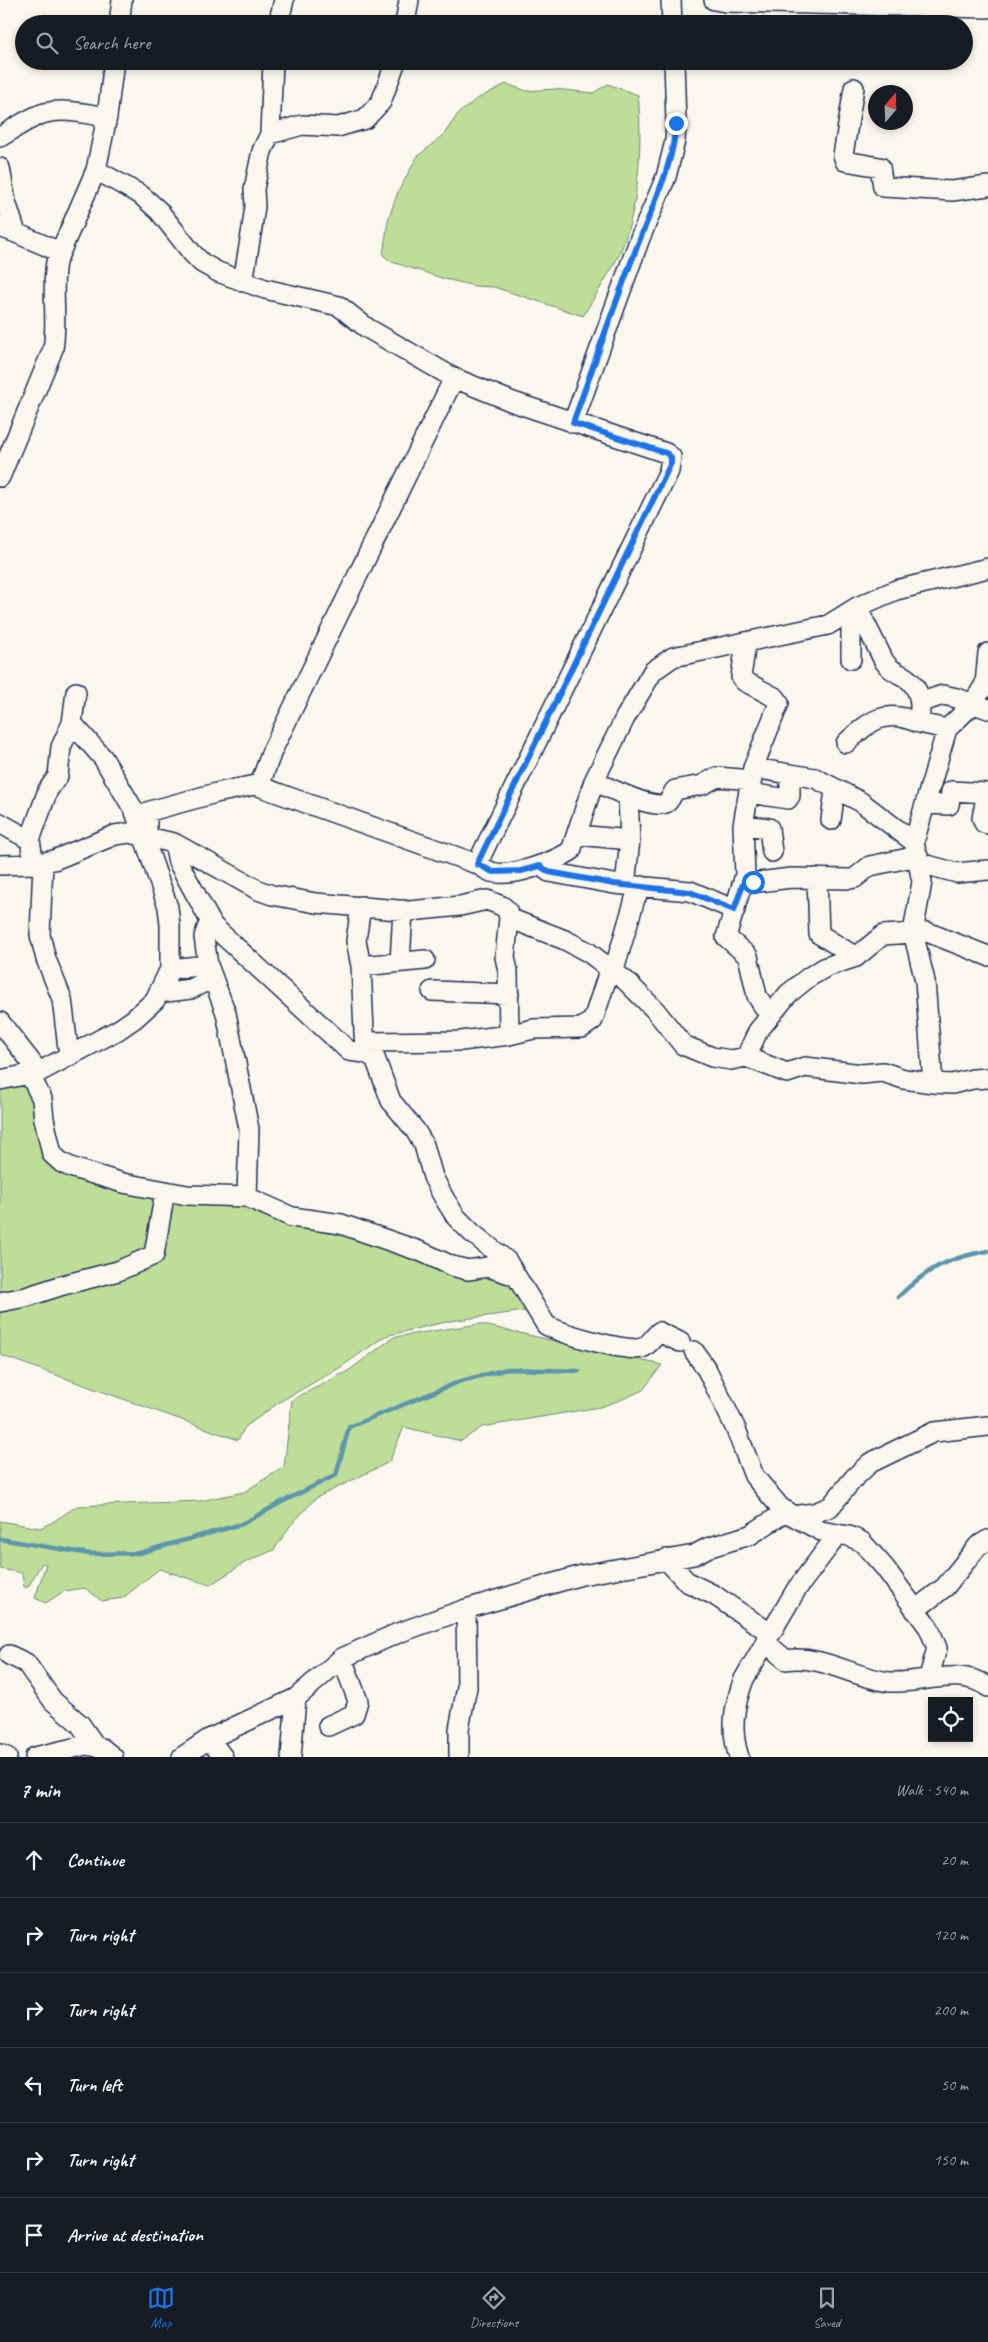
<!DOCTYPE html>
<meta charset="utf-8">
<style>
body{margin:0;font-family:Caveat,sans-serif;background:#242831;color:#f1f3f6}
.controls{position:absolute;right:15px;bottom:15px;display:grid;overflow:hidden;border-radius:0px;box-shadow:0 2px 8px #0003}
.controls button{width:45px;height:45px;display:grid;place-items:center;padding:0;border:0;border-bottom:1px solid #363941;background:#171b24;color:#f1f3f6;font:25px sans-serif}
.compass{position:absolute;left:868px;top:85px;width:45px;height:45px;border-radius:50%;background:#171b24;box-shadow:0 2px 8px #0003;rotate:19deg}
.stop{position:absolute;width:15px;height:15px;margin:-11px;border:4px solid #1a73e8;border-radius:50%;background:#fff}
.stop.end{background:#1a73e8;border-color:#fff;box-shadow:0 1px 5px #0008}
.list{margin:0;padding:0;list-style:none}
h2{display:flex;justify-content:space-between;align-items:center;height:65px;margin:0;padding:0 20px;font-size:21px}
h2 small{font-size:16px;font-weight:400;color:#9ea1a6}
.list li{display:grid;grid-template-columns:32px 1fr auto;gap:15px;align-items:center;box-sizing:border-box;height:75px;padding:0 20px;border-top:1px solid #363941}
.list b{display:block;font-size:19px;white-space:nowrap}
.list em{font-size:16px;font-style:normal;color:#9ea1a6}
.icon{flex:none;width:28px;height:28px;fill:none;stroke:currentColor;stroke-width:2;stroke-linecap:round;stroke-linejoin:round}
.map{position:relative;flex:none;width:988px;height:1757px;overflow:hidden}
.search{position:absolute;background:#171b24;box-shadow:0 2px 8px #0003;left:15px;right:15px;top:15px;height:55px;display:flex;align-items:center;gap:12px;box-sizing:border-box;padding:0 18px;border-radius:28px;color:#9ea1a6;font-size:19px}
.sheet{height:515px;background:#171b24}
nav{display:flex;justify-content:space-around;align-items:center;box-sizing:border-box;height:70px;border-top:1px solid #363941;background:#171b24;font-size:14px;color:#9ea1a6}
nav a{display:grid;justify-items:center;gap:2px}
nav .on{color:#1a73e8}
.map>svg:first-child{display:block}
</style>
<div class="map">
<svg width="988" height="1757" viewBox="0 0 988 1757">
<rect width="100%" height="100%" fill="#fbf7ec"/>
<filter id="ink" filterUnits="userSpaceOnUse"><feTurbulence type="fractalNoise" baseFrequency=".02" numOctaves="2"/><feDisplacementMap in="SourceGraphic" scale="10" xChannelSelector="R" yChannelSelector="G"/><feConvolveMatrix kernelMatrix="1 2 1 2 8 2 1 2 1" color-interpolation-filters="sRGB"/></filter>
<g filter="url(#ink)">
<path fill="#bede97" stroke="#6c867a" d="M506,84L527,91L554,89L593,93L608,84L638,95C643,143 639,213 618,257C608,277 594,297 583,316L494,287L475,286L445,279L392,262L383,255L388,220L398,192L417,157L444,134L458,114L475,100Z
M29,1077L50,1159L160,1195L147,1252L81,1276L0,1297V1082Z
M173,1200L251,1205L511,1279L532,1310L450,1321L385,1336L341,1367L281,1401L245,1427L238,1440L0,1355V1306L157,1259Z
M479,1324L662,1365L643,1390L623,1399L600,1407L482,1427L461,1441L404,1427L389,1462L316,1498L290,1526L274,1550L244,1563L210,1585L159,1569L123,1598L102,1601L85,1588L64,1591L46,1603L35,1598L46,1564L42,1563L28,1587H24L22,1573L0,1569V1521L40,1528L51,1523L77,1506L200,1501L244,1492L284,1467L292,1400L348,1371L394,1337Z"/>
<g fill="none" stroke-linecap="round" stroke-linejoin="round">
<path stroke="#5c95ac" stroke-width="4.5" d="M898,1297C928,1268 947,1258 988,1251
M0,1539L90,1554L139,1553L242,1524L282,1502L336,1475L349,1427L461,1381L507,1369L579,1371"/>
<defs>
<path id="minor" d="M671,0L672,24
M714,0L725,2L988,8
M119,24L122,0
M278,24L284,0
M405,24L409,0
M854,88L843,155L845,161L880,167L883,187L952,191L988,186
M270,134L273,61
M0,137C14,129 30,117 45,113C65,108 87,114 107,117
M0,168L6,202L16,233L0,227
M96,170L141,195L159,211L192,253L202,263L218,272L265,289L339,306L367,328L454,378L513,402L666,453L671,457L669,471L477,864
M16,233L60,252
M243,282L252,228L255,206L254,189L262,151L270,134L302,125L338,127L365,119L381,102L396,61
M573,423L640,238L666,177L675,141L676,123L674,61
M0,477L53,349C58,319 51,291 56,262L96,170L107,117L114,61
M857,607L884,661C890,670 896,672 905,677C922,688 921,706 919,723L947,729
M746,643L741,677L744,681L776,698L779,703L753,768L743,825L745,875L726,937L748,956L757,996L770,1016
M851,659V612
M922,702L943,695L957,698L988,709
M846,743C871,720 885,708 919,723
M753,768L815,778L861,802L914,842
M594,781C607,787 653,810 666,803C670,801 672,794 675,790L702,785L717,777L752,780
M260,784L261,787L477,864C482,867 487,870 491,872C512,878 553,862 571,851L594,781L625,718L653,671L673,657L828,625L857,607L896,590L988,568
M749,793L788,799L790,796V774
M987,793L982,818L984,823L988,824
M628,796L630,840
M926,804L949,805L951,791L988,793
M831,820L835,790
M0,823L30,840L32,852
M743,825L769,828L772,852
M578,835L630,840L625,885
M147,836V815L150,811L216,793L260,784L272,751L454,378
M30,840L48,790L58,776L61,747L72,723
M174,843L178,862L213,926L349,1051L365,1053L375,1058L391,1101L415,1130L424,1145L433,1177L444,1198L456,1217L472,1233L507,1261L546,1325C560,1333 628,1353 642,1348C648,1346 654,1337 659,1332L680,1342
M43,862L40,935L46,959L62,999L69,1056
M920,863L957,873L988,870
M0,865L33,864L54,860L115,835L129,833L174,843L258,890L272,895L316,903L410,911L460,906L487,900L502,906L507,910L509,918L565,940L588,952L626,981L655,1010L683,1045L712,1057L731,1060L746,1057L787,1073L805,1067L862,1074L883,1072L904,1079L933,1083L952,1084L973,1079L988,1078
M540,865L549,872L614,884L690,891L735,910
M817,878L819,934L856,957
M743,884L791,878L850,879L855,878L870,866L918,856
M361,906L356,941L361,966L365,1053
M213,926L207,928L204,937L208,965L226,1013L249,1129L247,1197
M400,962L403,910
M361,966L425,960
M170,969L208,965
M614,970L635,899L642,886
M432,991L509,994
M158,993L191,989L213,978
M0,1022L39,1072
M509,1035L508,971L505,957L509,918
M366,1042L461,1041L509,1035L533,1029L582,1028L593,1020L610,968
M746,1057L758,1031L788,994L809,977L826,967L856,957L883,935L927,932L988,956
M30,1075L42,1099L44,1119L52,1154L62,1163L73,1168L123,1183L187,1195L247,1197L292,1217L341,1224L361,1231L422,1252L452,1266L468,1270L488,1267L513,1275
M0,1080L39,1072L118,1030L134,1019L155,1000L170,969V925L168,907L135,812L103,758L72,723L76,692
M933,1083L925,981L913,932L922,882L914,842L947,729L972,705L985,684L988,653
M0,1302L26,1297L63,1285L118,1271L154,1255L165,1191
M694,1351L707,1370L735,1427L754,1476L780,1507L793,1516L821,1531L849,1536L862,1542L885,1568L929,1628L937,1648L929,1677
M793,1516L814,1513L830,1507L854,1478L870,1463L934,1432L988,1426
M666,1559L687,1582L714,1595L770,1633
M915,1610L945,1587L978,1546L988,1540
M765,1642L786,1660C821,1654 854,1678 890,1682C921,1684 960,1666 988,1687
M9,1655L26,1663L53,1701L80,1724L96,1747
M328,1726L354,1714L358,1701L342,1658
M209,1739L223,1757
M0,1754L7,1757
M35,1757L86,1745L102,1748L113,1757
M182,1757L209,1739L296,1698L342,1658L398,1633L466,1609L582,1575L694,1555L707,1548L750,1535L787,1511
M291,1757L296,1698
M459,1757V1729L467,1687L466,1609
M739,1757C730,1730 734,1705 744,1679L796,1590L838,1534"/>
</defs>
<use href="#minor" stroke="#1b2f5e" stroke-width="22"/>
<use href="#minor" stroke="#fbf7ec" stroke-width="19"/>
</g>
</g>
<g fill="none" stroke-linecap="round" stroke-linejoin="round" filter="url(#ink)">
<path stroke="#1a73e8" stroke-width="6" d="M676,123C673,165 655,200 640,239C616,300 595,361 573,423L666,453L671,457V463L477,864L493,872L521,871L540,866L549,872L614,884L690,892L734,910L743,884L753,882"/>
</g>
</svg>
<div class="controls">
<button><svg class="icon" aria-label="locate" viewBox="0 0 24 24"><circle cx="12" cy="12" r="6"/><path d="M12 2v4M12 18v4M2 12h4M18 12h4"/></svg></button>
</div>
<svg class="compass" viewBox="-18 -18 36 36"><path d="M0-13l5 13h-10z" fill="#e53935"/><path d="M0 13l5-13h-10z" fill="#9ea1a6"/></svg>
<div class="stop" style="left:753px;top:882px"></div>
<div class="stop end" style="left:676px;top:123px"></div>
<div class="search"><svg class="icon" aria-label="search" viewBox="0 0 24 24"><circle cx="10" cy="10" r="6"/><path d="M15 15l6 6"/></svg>Search here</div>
</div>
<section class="sheet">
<h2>7 min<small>Walk · 540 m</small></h2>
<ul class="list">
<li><svg class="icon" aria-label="ahead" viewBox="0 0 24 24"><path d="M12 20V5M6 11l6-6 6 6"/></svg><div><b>Continue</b></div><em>20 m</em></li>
<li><svg class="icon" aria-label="right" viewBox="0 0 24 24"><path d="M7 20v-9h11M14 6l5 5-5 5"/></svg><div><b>Turn right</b></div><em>120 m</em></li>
<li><svg class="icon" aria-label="right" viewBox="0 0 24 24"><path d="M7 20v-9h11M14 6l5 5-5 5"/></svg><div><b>Turn right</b></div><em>200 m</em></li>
<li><svg class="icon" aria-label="left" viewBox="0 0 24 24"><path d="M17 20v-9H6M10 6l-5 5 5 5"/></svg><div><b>Turn left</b></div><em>50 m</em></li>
<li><svg class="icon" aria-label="right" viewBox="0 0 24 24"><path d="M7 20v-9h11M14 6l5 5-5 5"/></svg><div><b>Turn right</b></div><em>150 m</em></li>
<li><svg class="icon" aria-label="arrive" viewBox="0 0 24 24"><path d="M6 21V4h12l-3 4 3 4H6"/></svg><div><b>Arrive at destination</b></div></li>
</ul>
</section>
<nav>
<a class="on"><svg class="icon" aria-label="map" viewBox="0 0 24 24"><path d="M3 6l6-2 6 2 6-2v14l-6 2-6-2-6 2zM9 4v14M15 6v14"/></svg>Map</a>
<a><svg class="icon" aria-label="directions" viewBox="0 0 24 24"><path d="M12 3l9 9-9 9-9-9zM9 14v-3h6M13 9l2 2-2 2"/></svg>Directions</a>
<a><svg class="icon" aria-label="saved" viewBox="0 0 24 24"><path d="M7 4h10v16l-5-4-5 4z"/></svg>Saved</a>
</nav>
